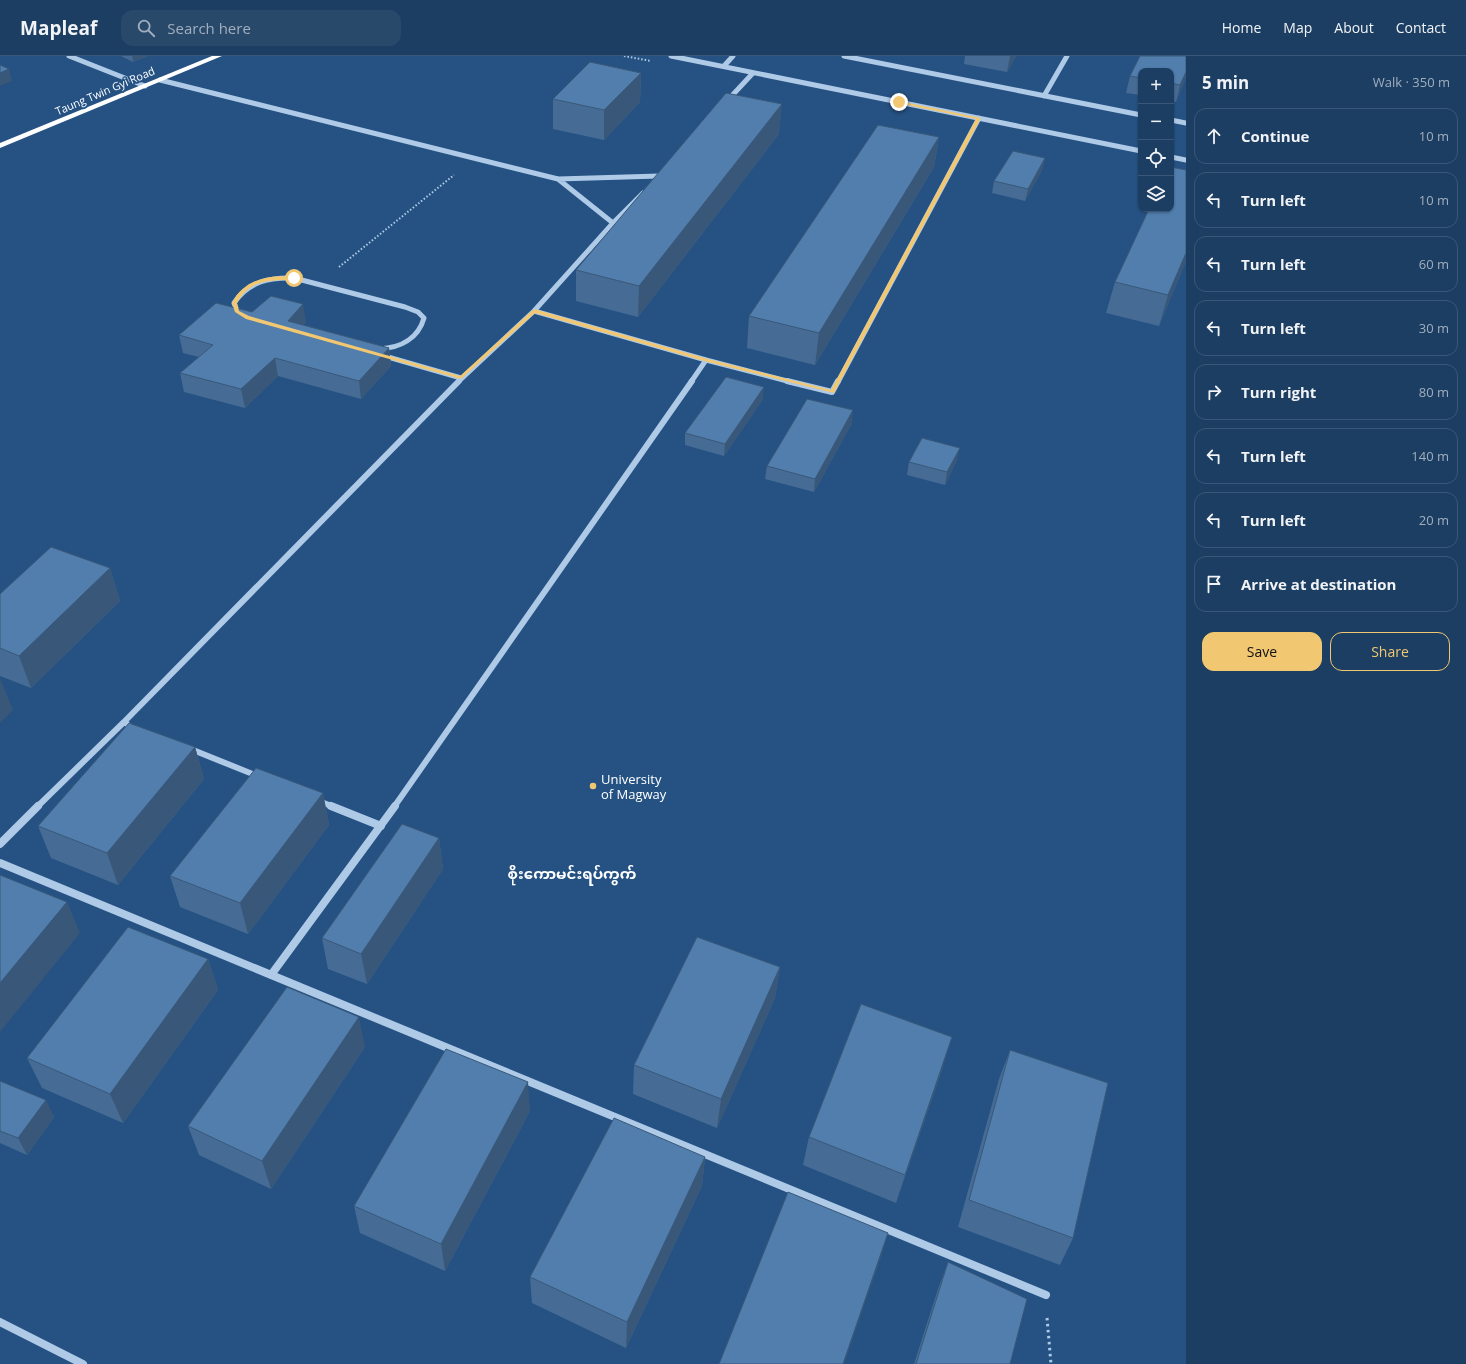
<!DOCTYPE html>
<meta charset="utf-8">
<style>
body{margin:0;font-family:"Open Sans","Noto Sans Myanmar",sans-serif;background:#29496b;color:#f1f3f6}
.controls{position:absolute;right:12px;top:12px;display:grid;overflow:hidden;border-radius:8px;box-shadow:0 1px 3px #0004}
.controls button{width:36px;height:36px;display:grid;place-items:center;padding:0;border:0;border-bottom:1px solid #3a5777;background:#1c3e62;color:#f1f3f6;font:20px sans-serif}
.stop{position:absolute;width:12px;height:12px;margin:-9px;border:3px solid #f1c772;border-radius:50%;background:#fff}
.stop.end{background:#f1c772;border-color:#fff;box-shadow:0 1px 4px #0008}
.list{margin:0;padding:0;list-style:none}
h2{display:flex;justify-content:space-between;align-items:center;height:52px;margin:0;padding:0 16px;font-size:17px}
h2 small{font-size:13px;font-weight:400;color:#a0aebe}
.list li{display:grid;grid-template-columns:26px 1fr auto;gap:12px;align-items:center;box-sizing:border-box;height:56px;margin:0 8px 8px;padding:0 8px;border:1px solid #3a5777;border-radius:12px}
.list b{display:block;font-size:15px;white-space:nowrap}
.list em{font-size:13px;font-style:normal;color:#a0aebe}
.actions{display:flex;gap:8px;padding:12px 16px}
.actions a{flex:1;padding:9px 0;border:1px solid #f1c772;border-radius:12px;text-align:center;font-size:14px;color:#f1c772}
.actions .main{background:#f1c772;color:#111}
.icon{flex:none;width:22px;height:22px;fill:none;stroke:currentColor;stroke-width:2;stroke-linecap:round;stroke-linejoin:round}
.map{position:relative;flex:none;width:1186px;height:1308px;overflow:hidden}
header{display:flex;align-items:center;gap:24px;box-sizing:border-box;height:56px;padding:0 20px;background:#1c3e62;border-bottom:1px solid #3a5777}
header strong{font-size:19px}
nav{display:flex;gap:22px;margin-inline-start:auto;font-size:14px}
.search{width:280px;height:36px;background:#29496b;display:flex;align-items:center;gap:10px;box-sizing:border-box;padding:0 14px;border-radius:12px;color:#a0aebe;font-size:15px}
main{display:flex}
aside{flex:1;background:#1c3e62}
.map>svg:first-child{display:block}
</style>
<header>
<strong>Mapleaf</strong>
<div class="search"><svg class="icon" aria-label="search" viewBox="0 0 24 24"><circle cx="10" cy="10" r="6"/><path d="M15 15l6 6"/></svg>Search here</div>
<nav><a>Home</a><a>Map</a><a>About</a><a>Contact</a></nav>
</header>
<main>
<div class="map">
<svg width="1186" height="1308" viewBox="0 0 1186 1308">
<rect width="100%" height="100%" fill="#255283"/>
<g fill="none" stroke-linecap="round" stroke-linejoin="round">
<path stroke="#aecae7" stroke-width="2" stroke-dasharray="1.5 2" stroke-linecap="butt" d="M624,0L651,5
M339,211L454,119"/>
<path stroke="#aecae7" stroke-width="3" stroke-dasharray="2.5 3.5" stroke-linecap="butt" d="M1047,1262L1051,1308"/>
<path stroke="#aecae7" stroke-width="5" d="M69,0L145,30
M671,0L1141,95
M844,0L1141,59
M724,10L733,0
M160,24L558,123L659,120
M1044,40L1067,0
M727,45L753,17
M1171,64L1186,67
M1171,101L1186,104
M558,123L613,167
M534,255L706,304L791,326
M242,259L237,255L234,247C248,226 269,221 294,222L405,251L418,256L424,262C418,283 400,292 379,293
M381,299L461,322
M458,326L534,255L613,167L643,137
M691,326L706,304
M838,326L979,62"/>
<path stroke="#aecae7" stroke-width="6" d="M787,325L832,336L838,325
M124,666L459,325
M188,692L260,721
M316,744L334,751
M37,751L124,666L127,668
M394,751L692,325"/>
<path stroke="#aecae7" stroke-width="8" d="M331,750L381,770
M0,788L38,750
M0,807L1046,1239
M271,919L395,750
M0,1266L83,1308"/>
<path fill="#fff" fill-rule="evenodd" d="M212,0H222L0,92V87Z"/>
</g>
<path fill="#466c95" d="M121,0H148L133,6Z
M965,0H1016L1007,16L964,8Z
M1140,0H1186V21L1176,46L1171,45V15H1141V39L1126,37L1130,20Z
M641,17L640,46L604,84L553,73V43Z
M779,78L638,261L576,245V214Z
M939,81L934,111L815,309L747,292L749,260Z
M1045,102L1042,114L1025,145L992,137L994,125Z
M1186,114V205L1159,270L1106,257L1115,226Z
M252,256L306,266L303,269L389,292L391,310L361,343L278,320L245,352L184,336L180,317L199,301L183,297L179,279Z
M763,343L724,400L685,389V377Z
M852,367L814,436L765,423L767,410Z
M957,404L945,429L907,419L909,406Z
M110,512L120,545L31,632L0,620V538Z
M195,691L204,723L118,829L51,802L38,770Z
M323,737L329,769L248,878L180,851L170,820Z
M439,782L443,813L367,928L328,913L322,882Z
M208,903L218,934L123,1067L42,1032L27,1002Z
M780,911L775,942L717,1072L633,1038L634,1009Z
M365,991L271,1133L199,1099L188,1070Z
M1010,994L1073,1182L1060,1209L958,1171L999,1023Z
M943,1011L896,1147L803,1109L809,1081Z
M0,1025L54,1061L27,1099L0,1087Z
M530,1055L445,1215L360,1177L354,1150Z
M705,1101L702,1130L626,1292L532,1247L530,1221Z
M948,1206L1010,1308H914L938,1233Z"/>
<path fill="#395879" d="M132,0H148L133,6Z
M1010,0H1016L1007,16Z
M9,13L12,25L0,30V17Z
M1186,16V21L1176,46L1180,29Z
M641,17L640,46L604,84V54Z
M782,48L779,78L638,261L639,230Z
M939,81L934,111L815,309L819,277Z
M1045,102L1042,114L1025,145L1028,133Z
M1186,197V205L1159,270L1168,239Z
M303,248L306,266L291,283L288,265Z
M389,292L391,310L361,343L359,325Z
M275,302L278,320L245,352L241,333Z
M764,331L763,343L724,400L725,388Z
M853,354L852,367L814,436L815,423Z
M960,392L957,404L945,429L947,416Z
M110,512L120,545L31,632L19,600Z
M0,622L13,654L0,667Z
M195,691L204,723L118,829L107,797Z
M323,737L329,769L248,878L240,847Z
M439,782L443,813L367,928L361,898Z
M67,846L80,877L0,976V927Z
M208,903L218,934L123,1067L110,1038Z
M780,911L775,942L717,1072L721,1043Z
M359,961L365,991L271,1133L262,1105Z
M952,981L943,1011L896,1147L905,1119Z
M528,1026L530,1055L445,1215L441,1188Z
M46,1044L54,1061L27,1099L18,1082Z
M705,1101L702,1130L626,1292L627,1266Z
M888,1177L880,1204L844,1308H843Z"/>
<path fill="#517ead" stroke="#395879" d="M1140,0H1186V16L1180,29L1171,27V15H1141V22L1130,20Z
M590,6L641,17L604,54L553,43Z
M0,9L9,13L0,17Z
M726,37L782,48L639,230L576,214Z
M878,69L939,81L819,277L749,260Z
M1013,95L1045,102L1028,133L994,125Z
M1171,111L1186,114V197L1168,239L1115,226L1149,153H1171Z
M271,240L303,248L288,265L389,292L359,325L275,302L241,333L180,317L213,289L179,279L216,247L252,256Z
M726,321L764,331L725,388L685,377Z
M807,343L853,354L815,423L767,410Z
M922,382L960,392L947,416L909,406Z
M51,491L110,512L19,600L0,592V538Z
M129,667L195,691L107,797L38,770Z
M256,712L323,737L240,847L170,820Z
M402,768L439,782L361,898L322,882Z
M0,819L67,846L0,927Z
M128,871L208,903L110,1038L27,1002Z
M697,881L780,911L721,1043L634,1009Z
M287,931L359,961L262,1105L188,1070Z
M861,948L952,981L905,1119L809,1081Z
M446,993L528,1026L441,1188L354,1150Z
M1010,994L1108,1027L1073,1182L969,1144Z
M0,1025L46,1044L18,1082L0,1075Z
M614,1062L705,1101L627,1266L530,1221Z
M788,1136L888,1177L843,1308H719Z
M948,1206L1027,1243L1010,1308H916Z"/>
<path fill="#f1c772" d="M899,45L981,62L834,337L704,305L535,257L461,323L246,263L235,256L232,247C244,223 270,218 295,221L294,224C270,224 249,224 237,247L239,255L249,260L460,320L534,253L708,303L831,334L976,63L897,47Z"/>
<circle fill="#f1c772" stroke="#255283" stroke-width="1.5" cx="593" cy="730" r="4"/>
<g text-anchor="middle" stroke-width="4" stroke-linejoin="round" paint-order="stroke">
<g font-size="11" fill="#fff" stroke="#255283">
<text transform="translate(105 35) rotate(-23)" y="4">Taung Twin Gyi Road</text>
</g>
<g font-size="13" fill="#fff" stroke="#255283" text-anchor="start">
<text x="601" y="728">University<tspan x="601" dy="15">of Magway</tspan></text>
</g>
<g font-size="15" font-weight="bold" fill="#fff" stroke="#255283">
<text x="572" y="823">စိုးကောမင်းရပ်ကွက်</text>
</g>
</g>
</svg>
<div class="controls">
<button>+</button>
<button>−</button>
<button><svg class="icon" aria-label="locate" viewBox="0 0 24 24"><circle cx="12" cy="12" r="6"/><path d="M12 2v4M12 18v4M2 12h4M18 12h4"/></svg></button>
<button><svg class="icon" aria-label="layers" viewBox="0 0 24 24"><path d="M12 4l9 5-9 5-9-5zM3 14l9 5 9-5"/></svg></button>
</div>
<div class="stop" style="left:294px;top:222px"></div>
<div class="stop end" style="left:899px;top:46px"></div>
</div>
<aside>
<h2>5 min<small>Walk · 350 m</small></h2>
<ul class="list">
<li><svg class="icon" aria-label="ahead" viewBox="0 0 24 24"><path d="M12 20V5M6 11l6-6 6 6"/></svg><div><b>Continue</b></div><em>10 m</em></li>
<li><svg class="icon" aria-label="left" viewBox="0 0 24 24"><path d="M17 20v-9H6M10 6l-5 5 5 5"/></svg><div><b>Turn left</b></div><em>10 m</em></li>
<li><svg class="icon" aria-label="left" viewBox="0 0 24 24"><path d="M17 20v-9H6M10 6l-5 5 5 5"/></svg><div><b>Turn left</b></div><em>60 m</em></li>
<li><svg class="icon" aria-label="left" viewBox="0 0 24 24"><path d="M17 20v-9H6M10 6l-5 5 5 5"/></svg><div><b>Turn left</b></div><em>30 m</em></li>
<li><svg class="icon" aria-label="right" viewBox="0 0 24 24"><path d="M7 20v-9h11M14 6l5 5-5 5"/></svg><div><b>Turn right</b></div><em>80 m</em></li>
<li><svg class="icon" aria-label="left" viewBox="0 0 24 24"><path d="M17 20v-9H6M10 6l-5 5 5 5"/></svg><div><b>Turn left</b></div><em>140 m</em></li>
<li><svg class="icon" aria-label="left" viewBox="0 0 24 24"><path d="M17 20v-9H6M10 6l-5 5 5 5"/></svg><div><b>Turn left</b></div><em>20 m</em></li>
<li><svg class="icon" aria-label="arrive" viewBox="0 0 24 24"><path d="M6 21V4h12l-3 4 3 4H6"/></svg><div><b>Arrive at destination</b></div></li>
</ul>
<div class="actions"><a class="main">Save</a><a>Share</a></div>
</aside>
</main>
